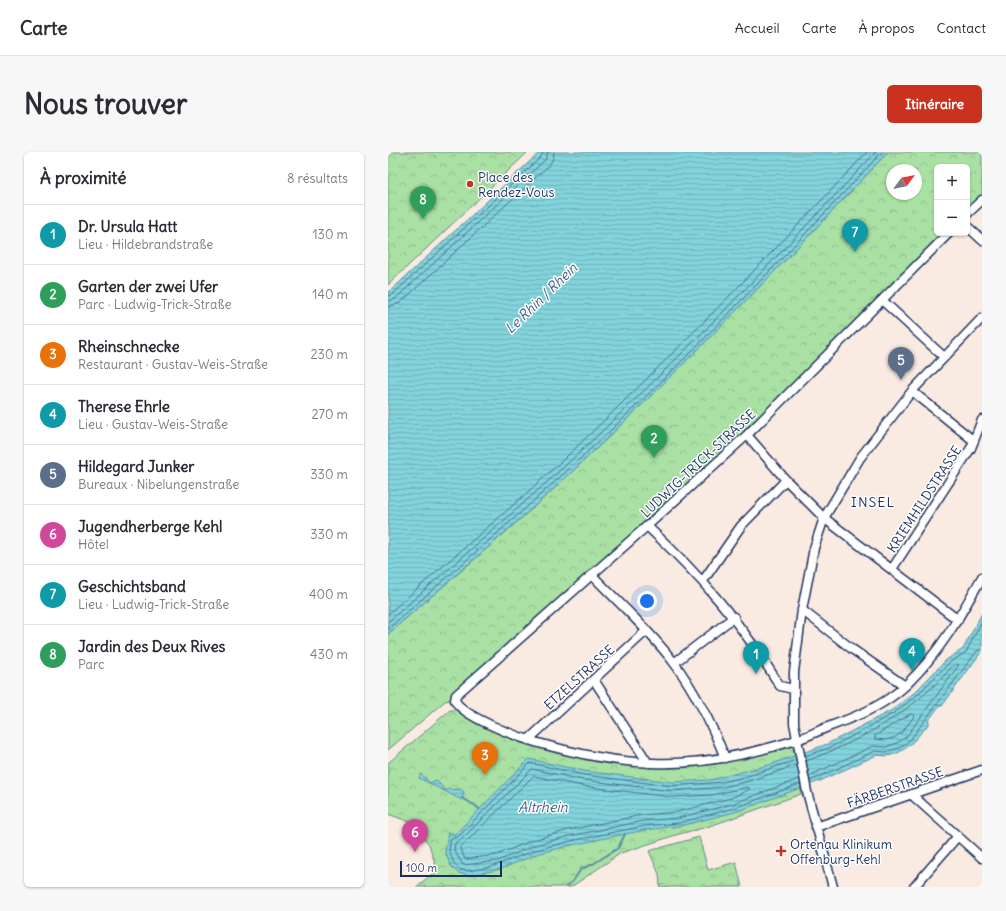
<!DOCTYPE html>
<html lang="fr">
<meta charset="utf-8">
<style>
body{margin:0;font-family:Delius,sans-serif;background:#f7f7f7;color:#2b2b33}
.controls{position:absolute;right:12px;top:12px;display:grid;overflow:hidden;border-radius:6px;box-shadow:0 1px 3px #0004}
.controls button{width:36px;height:36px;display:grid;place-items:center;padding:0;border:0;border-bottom:1px solid #e1e1e2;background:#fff;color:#2b2b33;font:20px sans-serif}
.compass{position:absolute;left:498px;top:12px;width:36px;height:36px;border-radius:50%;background:#fff;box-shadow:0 1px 3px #0004;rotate:58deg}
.scale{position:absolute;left:12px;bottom:10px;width:102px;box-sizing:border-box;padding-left:4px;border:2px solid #1b2f5e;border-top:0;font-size:11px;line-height:14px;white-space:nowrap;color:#1b2f5e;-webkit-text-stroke:3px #fff;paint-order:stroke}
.you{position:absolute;left:259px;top:449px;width:14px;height:14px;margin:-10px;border:3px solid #fff;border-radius:50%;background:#1a73e8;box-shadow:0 0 0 6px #1a73e833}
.badge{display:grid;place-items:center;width:26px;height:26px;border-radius:50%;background:#c8321e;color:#fff;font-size:13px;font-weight:700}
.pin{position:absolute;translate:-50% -33px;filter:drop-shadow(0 1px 2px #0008)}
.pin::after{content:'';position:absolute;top:21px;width:14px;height:12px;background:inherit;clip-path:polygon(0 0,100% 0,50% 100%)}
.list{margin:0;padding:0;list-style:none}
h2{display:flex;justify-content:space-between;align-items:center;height:52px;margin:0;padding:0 16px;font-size:17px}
h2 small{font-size:13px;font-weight:400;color:#7c7c81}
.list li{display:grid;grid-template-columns:26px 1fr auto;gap:12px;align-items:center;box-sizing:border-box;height:60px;padding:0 16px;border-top:1px solid #e1e1e2}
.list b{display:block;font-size:15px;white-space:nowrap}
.list p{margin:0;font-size:13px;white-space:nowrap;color:#7c7c81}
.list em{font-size:13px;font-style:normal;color:#7c7c81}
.map{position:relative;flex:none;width:594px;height:735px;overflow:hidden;border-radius:6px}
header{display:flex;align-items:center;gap:24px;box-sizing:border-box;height:56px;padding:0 20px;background:#fff;border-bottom:1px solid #e1e1e2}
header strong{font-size:19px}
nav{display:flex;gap:22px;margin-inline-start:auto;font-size:14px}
.intro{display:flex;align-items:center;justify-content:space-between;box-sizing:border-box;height:96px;padding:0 24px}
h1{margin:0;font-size:28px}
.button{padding:10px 18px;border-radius:6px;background:#c8321e;color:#fff;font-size:14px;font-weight:700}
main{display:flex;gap:24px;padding:0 24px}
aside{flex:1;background:#fff;border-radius:6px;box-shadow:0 1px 3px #0004}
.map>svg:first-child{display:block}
</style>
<header>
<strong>Carte</strong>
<nav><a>Accueil</a><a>Carte</a><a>À propos</a><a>Contact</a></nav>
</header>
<div class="intro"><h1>Nous trouver</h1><a class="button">Itinéraire</a></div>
<main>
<aside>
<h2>À proximité<small>8 résultats</small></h2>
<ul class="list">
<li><span class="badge" style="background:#0f9aa8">1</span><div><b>Dr. Ursula Hatt</b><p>Lieu · Hildebrandstraße</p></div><em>130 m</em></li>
<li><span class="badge" style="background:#2e9e5b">2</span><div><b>Garten der zwei Ufer</b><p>Parc · Ludwig-Trick-Straße</p></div><em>140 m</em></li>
<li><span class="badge" style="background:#e8710a">3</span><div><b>Rheinschnecke</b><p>Restaurant · Gustav-Weis-Straße</p></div><em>230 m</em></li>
<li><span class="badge" style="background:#0f9aa8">4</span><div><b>Therese Ehrle</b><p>Lieu · Gustav-Weis-Straße</p></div><em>270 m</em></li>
<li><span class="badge" style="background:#5c6f8a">5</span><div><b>Hildegard Junker</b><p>Bureaux · Nibelungenstraße</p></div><em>330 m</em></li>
<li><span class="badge" style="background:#d1479c">6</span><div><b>Jugendherberge Kehl</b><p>Hôtel</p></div><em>330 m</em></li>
<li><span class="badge" style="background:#0f9aa8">7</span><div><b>Geschichtsband</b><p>Lieu · Ludwig-Trick-Straße</p></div><em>400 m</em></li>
<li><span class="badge" style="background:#2e9e5b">8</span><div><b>Jardin des Deux Rives</b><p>Parc</p></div><em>430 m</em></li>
</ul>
</aside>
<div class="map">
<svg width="594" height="735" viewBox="0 0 594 735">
<defs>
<pattern id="forest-crowns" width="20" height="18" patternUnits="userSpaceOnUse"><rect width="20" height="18" fill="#a9e0a3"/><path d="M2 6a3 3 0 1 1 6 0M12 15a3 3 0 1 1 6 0" fill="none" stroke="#91c08f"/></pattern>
<pattern id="water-rules" width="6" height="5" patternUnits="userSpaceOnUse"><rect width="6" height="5" fill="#82d3db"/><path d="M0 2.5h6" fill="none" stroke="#70b5be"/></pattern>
</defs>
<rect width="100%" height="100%" fill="#f9ebe1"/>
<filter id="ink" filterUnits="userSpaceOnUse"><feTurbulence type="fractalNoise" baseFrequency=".025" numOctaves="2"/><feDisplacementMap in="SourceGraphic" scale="8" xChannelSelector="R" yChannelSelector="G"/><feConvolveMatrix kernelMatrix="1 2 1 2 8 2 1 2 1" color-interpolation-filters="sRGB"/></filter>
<g filter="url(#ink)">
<path fill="url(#forest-crowns)" stroke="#628880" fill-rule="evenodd" d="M0,0H140L0,133Z
M500,0H594V49L579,64V15H549V81H561L441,203L72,545L57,549L0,598V482C62,428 126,375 186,318C294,216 398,109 500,0ZM504,18H528V42H504Z
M62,558H69C113,591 169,601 222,609C247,612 273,616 298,615C335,613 370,601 404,588L413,642L319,675L291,682L233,701L183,735H28L49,718L41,692L22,670L0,662V611Z
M311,685L320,718L348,710L354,735H272L271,722L261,699Z"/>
<path fill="url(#water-rules)" stroke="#5991a9" d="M152,0H500C398,109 294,216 186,318C126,374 62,428 0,482V141Z
M594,461V499L554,554L552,553L540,569L542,571C529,584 519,602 498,604C495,604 492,603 489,603L432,629L347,660L292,674L257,678L184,693L149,702L113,717L104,719L80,723L70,721L63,714L57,700L60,680L67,682L141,607L196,619L284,630L322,628L381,613L439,592L504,558L527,540L558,508L575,497Z
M33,622L42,631L48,628L57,638L72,637L76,640L74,648L31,626Z"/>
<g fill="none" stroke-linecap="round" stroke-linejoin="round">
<path stroke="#447190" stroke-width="1" d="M0,144L4,143L153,5L155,0
M0,149L7,147L157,8L160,0
M0,155L12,151L161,13L165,7L166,0
M0,462C58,411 119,360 176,307C280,208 381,105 479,0
M0,470C59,418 120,366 179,312C286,213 387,107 488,0
M0,477C60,424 122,371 181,317C291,217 393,108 494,0
M523,562L526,563L525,566L514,580L506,586L497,588L487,587V584Z
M417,604L441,596L468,582L506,561L529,543L561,511L578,500L594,469
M408,608L360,624L335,630L284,634L196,623L142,611L70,685L63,686L61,699L66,711L72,718L80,719L103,715L148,698L183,689L256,674L291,671L346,656L412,632
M418,609C475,588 524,560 564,515L568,512L571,513L518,585L509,591L498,595L485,594L421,624
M409,613L361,629L336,635L284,639L195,628L144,617L73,688L67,691L66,698L75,713L110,709L147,693L182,684L255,669L290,666L344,652L411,627
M146,624L194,634L283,645L324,643L360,635L362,637L343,646L289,660L254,663L180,678L145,688L109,703L77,707L72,696Z
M422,629L487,599L498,600L511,596L522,588L589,499L594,497"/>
<path stroke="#5991a9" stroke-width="2" d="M74,646L88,654L91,657
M178,735L185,729L193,717L205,712L230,696L237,682"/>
<defs>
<path id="minor" d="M579,62L594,48
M579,74L594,88
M561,81L359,283L259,374L68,543L67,548C73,564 130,585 147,590C185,601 226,610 265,611C313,613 363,602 408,588C419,585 429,579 440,575C467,565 496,554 518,533C552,500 571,466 594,425
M495,149L556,205
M524,239L586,289
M359,283L398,328L436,366L570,468
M259,374C313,424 354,472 392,534L405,537
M504,417L583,296L594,268
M204,423C232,452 263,480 287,512C308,541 324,573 337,606
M315,429L353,374L398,328
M414,458L464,497L517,534
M286,511L346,465
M206,528L260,611
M140,588L258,479
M524,643L594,706
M428,675L594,618
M445,735L419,640L406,571V520L414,458L426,396L436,366L472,306L524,239L594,166
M526,735L570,684"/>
</defs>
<use href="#minor" stroke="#1b2f5e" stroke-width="11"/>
<use href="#minor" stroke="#fff" stroke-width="8"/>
</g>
</g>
<g fill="#c8321e" stroke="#fff" stroke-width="1.5">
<circle cx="82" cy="32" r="4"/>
<path d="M391 693h4v4h4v4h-4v4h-4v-4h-4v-4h4z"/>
</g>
<g text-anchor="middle" stroke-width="3" stroke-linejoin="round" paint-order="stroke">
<g font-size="13" fill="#1b2f5e" stroke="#fff" text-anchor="start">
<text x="90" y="30">Place des<tspan x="90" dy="15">Rendez-Vous</tspan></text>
<text x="402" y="697">Ortenau Klinikum<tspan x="402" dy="15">Offenburg-Kehl</tspan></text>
</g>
<g font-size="13" fill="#1b2f5e" stroke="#fff">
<text transform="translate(310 311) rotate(-43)" y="5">LUDWIG-TRICK-STRASSE</text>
<text transform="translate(536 347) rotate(-57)" y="5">KRIEMHILDSTRASSE</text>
<text transform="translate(191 525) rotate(-42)" y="5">ETZELSTRASSE</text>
<text transform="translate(507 635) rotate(-19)" y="5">FÄRBERSTRASSE</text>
</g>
<g font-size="14" font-style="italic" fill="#3a6084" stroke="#fff">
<text transform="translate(153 146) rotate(-44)" y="5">Le Rhin / Rhein</text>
<text x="155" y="660">Altrhein</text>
</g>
<g font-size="14" letter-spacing="1" fill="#1b2f5e" stroke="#fff">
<text x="485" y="355">INSEL</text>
</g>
</g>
</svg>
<div class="controls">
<button>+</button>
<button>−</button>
</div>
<svg class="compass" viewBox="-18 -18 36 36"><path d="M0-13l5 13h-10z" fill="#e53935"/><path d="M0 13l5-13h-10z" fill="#7c7c81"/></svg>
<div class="scale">100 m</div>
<div class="you"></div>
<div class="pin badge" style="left:368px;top:522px;background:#0f9aa8">1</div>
<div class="pin badge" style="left:266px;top:306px;background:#2e9e5b">2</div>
<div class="pin badge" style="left:97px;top:623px;background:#e8710a">3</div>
<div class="pin badge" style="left:524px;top:519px;background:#0f9aa8">4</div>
<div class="pin badge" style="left:513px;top:228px;background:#5c6f8a">5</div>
<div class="pin badge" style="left:27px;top:700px;background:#d1479c">6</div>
<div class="pin badge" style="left:467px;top:100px;background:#0f9aa8">7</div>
<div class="pin badge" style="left:35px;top:67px;background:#2e9e5b">8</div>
</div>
</main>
